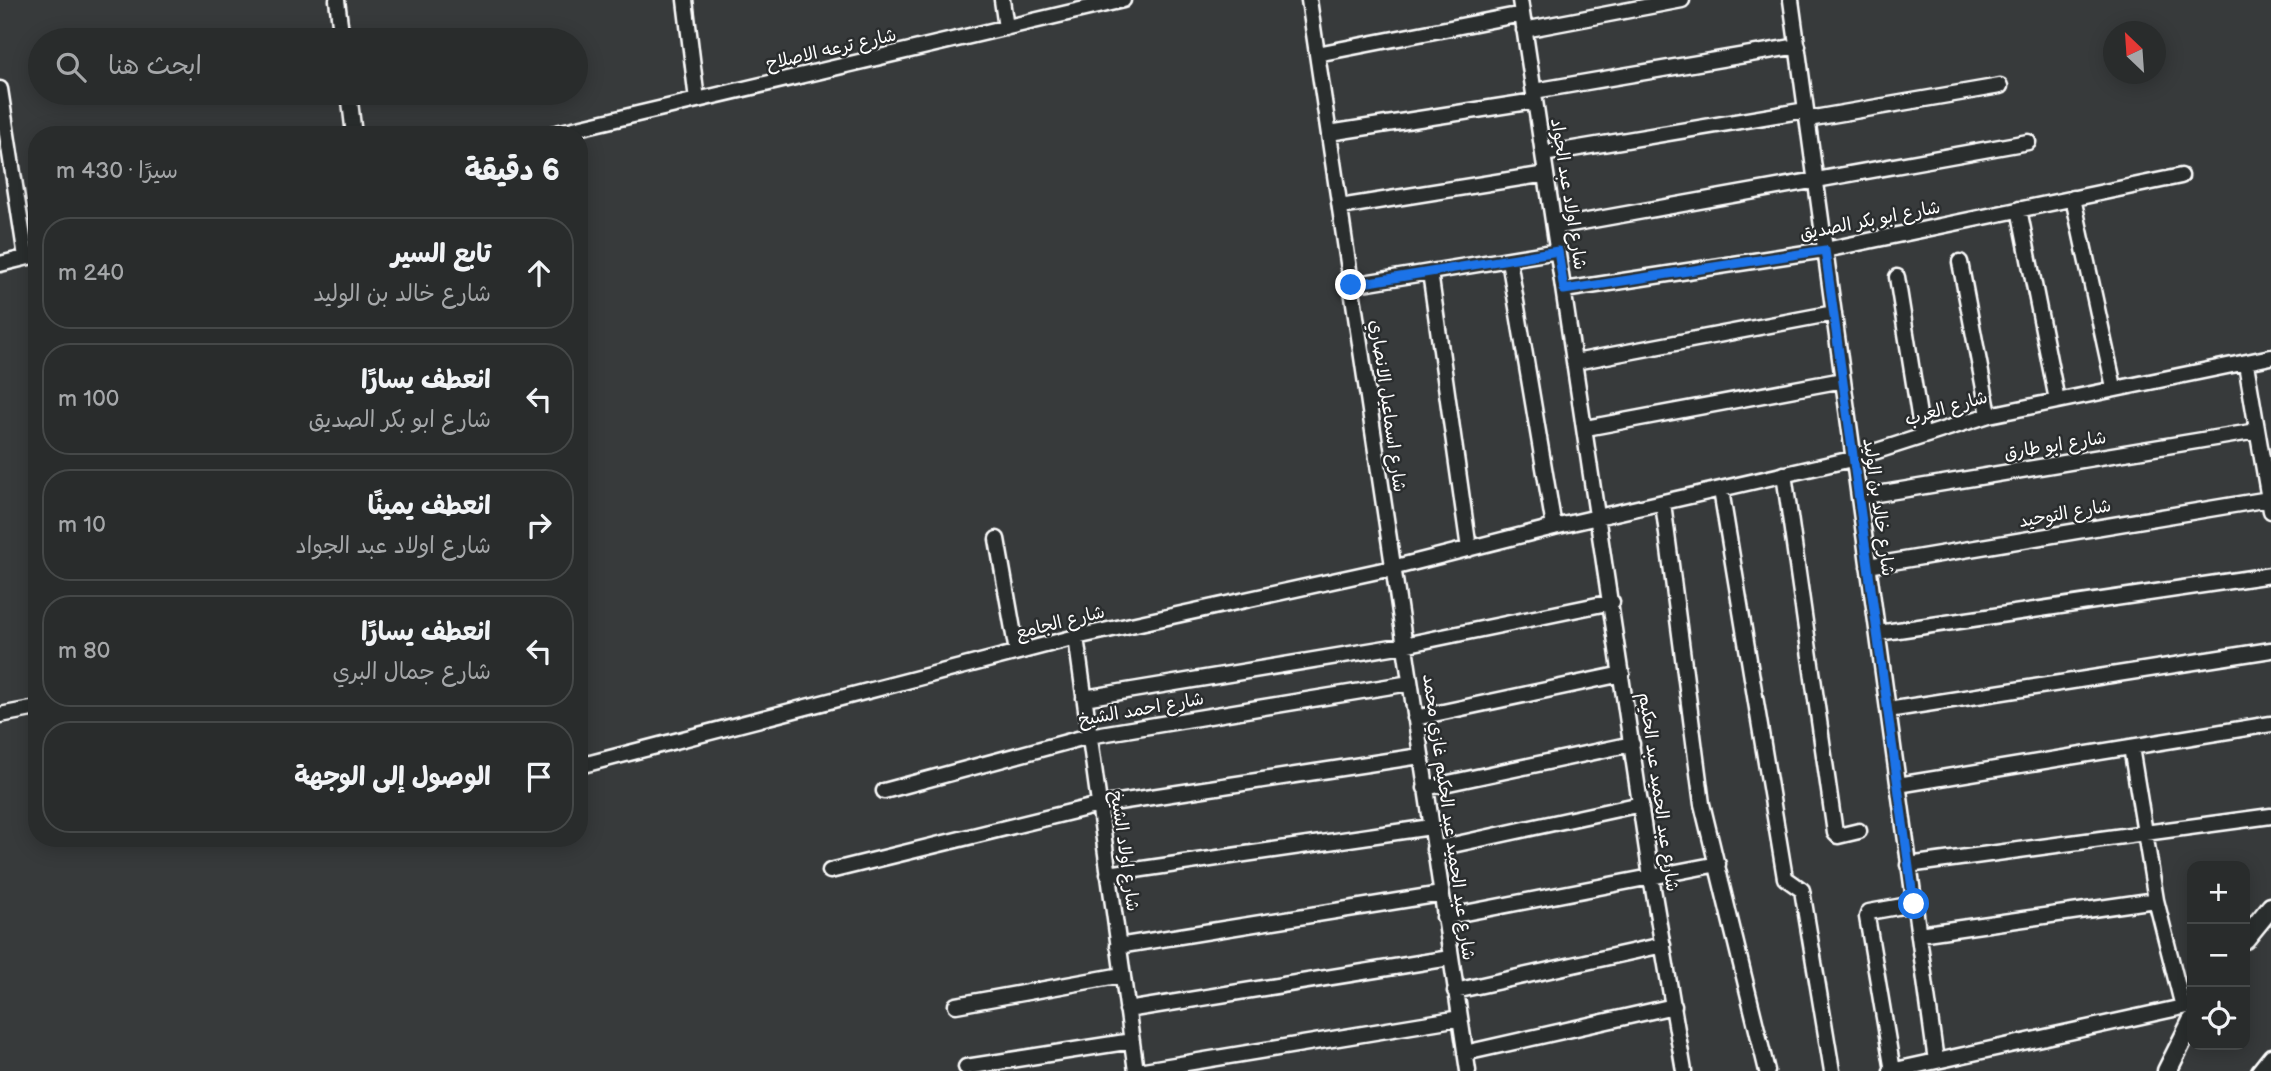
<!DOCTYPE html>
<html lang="ar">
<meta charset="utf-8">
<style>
body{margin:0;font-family:"Balsamiq Sans","Playpen Sans Arabic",sans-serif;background:#353838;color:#f1f3f6;direction:rtl}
.controls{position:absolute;right:21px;bottom:21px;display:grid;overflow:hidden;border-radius:14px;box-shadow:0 4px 18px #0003}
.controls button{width:63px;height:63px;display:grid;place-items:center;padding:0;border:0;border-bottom:2px solid #454848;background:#292c2c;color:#f1f3f6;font:35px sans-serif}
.compass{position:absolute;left:2103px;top:21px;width:63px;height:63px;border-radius:50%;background:#292c2c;box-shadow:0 4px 18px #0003;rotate:335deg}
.stop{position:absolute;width:21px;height:21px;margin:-16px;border:5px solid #1a73e8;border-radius:50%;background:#fff}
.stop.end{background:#1a73e8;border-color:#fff;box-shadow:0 2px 7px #0008}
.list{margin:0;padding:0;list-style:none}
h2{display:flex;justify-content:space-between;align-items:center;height:91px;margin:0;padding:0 28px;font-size:30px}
h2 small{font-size:23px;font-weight:400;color:#a5a7a9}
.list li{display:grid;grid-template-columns:46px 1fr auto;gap:21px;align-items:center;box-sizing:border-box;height:112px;margin:0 14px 14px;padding:0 14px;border:2px solid #454848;border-radius:28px}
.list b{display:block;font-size:26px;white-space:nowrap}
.list p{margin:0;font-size:23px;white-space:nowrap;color:#a5a7a9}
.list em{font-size:23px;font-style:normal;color:#a5a7a9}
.icon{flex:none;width:38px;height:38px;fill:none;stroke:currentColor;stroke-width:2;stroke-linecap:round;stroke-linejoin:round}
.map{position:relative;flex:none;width:2271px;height:1071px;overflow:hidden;direction:ltr}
.search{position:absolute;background:#292c2c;box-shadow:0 4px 18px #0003;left:28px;top:28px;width:560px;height:77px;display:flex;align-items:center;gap:18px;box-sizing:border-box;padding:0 24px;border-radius:38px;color:#a5a7a9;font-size:26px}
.panel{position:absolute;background:#292c2c;box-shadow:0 4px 18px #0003;left:28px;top:126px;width:560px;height:721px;border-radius:28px;direction:rtl}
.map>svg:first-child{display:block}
</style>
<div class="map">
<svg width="2271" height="1071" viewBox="0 0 2271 1071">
<rect width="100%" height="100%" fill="#373a3b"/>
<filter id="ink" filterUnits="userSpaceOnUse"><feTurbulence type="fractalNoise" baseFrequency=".0143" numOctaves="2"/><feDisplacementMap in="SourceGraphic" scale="14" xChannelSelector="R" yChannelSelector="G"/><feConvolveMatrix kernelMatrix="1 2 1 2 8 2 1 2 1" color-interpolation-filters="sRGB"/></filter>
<g filter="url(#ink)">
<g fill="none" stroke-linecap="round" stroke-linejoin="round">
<defs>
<path id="minor" d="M337,0L342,40
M685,0L697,100
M1002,0L1006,28
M1309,0L1468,1071
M1520,0L1651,877L1684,1071
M1791,0L1936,1061
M1524,30L1682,0
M1317,54L1522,14
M0,89L26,257
M1534,91L1798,46
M349,93L354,135
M1808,119L2000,86
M1329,133L1535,101
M548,135L1123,0
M1543,154L1806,110
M2073,198L2114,387
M1340,207L1546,174
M2019,209L2057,400
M1554,227L2028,142
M1509,260L1554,527
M1960,262L1989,415
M0,264L37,255
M1430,272L1469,549
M1897,277L1922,434
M1351,285L1558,251
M1564,290L1825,250L2181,176
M1575,362L1834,313
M2246,364L2271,511
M1586,428L1843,380
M1784,474L1835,833L1838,836L1859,831
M1721,490L1785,878L1802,890L1832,1071
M1859,497L2257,431
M1663,503L1702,804L1767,1071
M997,539L1017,652
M1868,566L2269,499
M1878,633L2271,575
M1076,637L1136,1071
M1084,698L1404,645L1612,602
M1888,710L2271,650
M0,715L37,708
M1415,718L1622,674
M2131,747L2156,900L2183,1007
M579,766L1076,637L1392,568L1554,527L1852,459L1989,415L2271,357
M1898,785L2271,724
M1425,788L1632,744
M884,791L1089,736L1410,683
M1434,849L1641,804
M1908,865L2271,816
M830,871L1099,805L1420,756
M1108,874L1431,827
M1444,917L1718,864
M1919,934L2156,900
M1118,946L1441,894
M1455,991L1663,945
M956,1005L1122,975
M1127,1010L1450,958
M1465,1053L1674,1006
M966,1067L1132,1041
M1138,1071L1460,1018
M1891,1071L2192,1005
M1893,1071L1867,917L1869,912L1914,904
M2259,1071L2271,1056"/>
<path id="tertiary" d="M2245,939L2271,907
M2167,1071L2192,1021"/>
</defs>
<use href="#minor" stroke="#fff" stroke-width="19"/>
<use href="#tertiary" stroke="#fff" stroke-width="23"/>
<use href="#minor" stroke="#2a2d2e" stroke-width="14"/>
<use href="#tertiary" stroke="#2a2d2e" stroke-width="18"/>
</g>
</g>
<g fill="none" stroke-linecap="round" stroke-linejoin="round" filter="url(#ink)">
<path stroke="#1a73e8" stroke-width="9" d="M1351,285L1558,251L1564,290L1825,250L1914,904"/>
</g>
<g text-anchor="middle" stroke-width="5" stroke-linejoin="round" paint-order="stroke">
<g font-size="18" fill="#fff" stroke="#2a2d2e">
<text transform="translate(831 49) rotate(-13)" y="6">شارع ترعه الاصلاح</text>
<text transform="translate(1569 194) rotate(81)" y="6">شارع اولاد عبد الجواد</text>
<text transform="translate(1870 220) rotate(-11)" y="6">شارع ابو بكر الصديق</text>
<text transform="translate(1388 406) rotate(82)" y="6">شارع اسماعيل الانصاري</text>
<text transform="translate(1946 408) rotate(-16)" y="6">شارع العرب</text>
<text transform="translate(2055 445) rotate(-9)" y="6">شارع ابو طارق</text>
<text transform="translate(1879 507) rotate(82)" y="6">شارع خالد بن الوليد</text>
<text transform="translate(2065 513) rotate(-10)" y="6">شارع التوحيد</text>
<text transform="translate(1060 622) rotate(-14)" y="6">شارع الجامع</text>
<text transform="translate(1141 709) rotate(-10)" y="6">شارع احمد الشيخ</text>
<text transform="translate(1659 792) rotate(82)" y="6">شارع عبد الحميد عبد الحكيم</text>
<text transform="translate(1449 817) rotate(82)" y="6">شارع عبد الحميد عبد الحكيم غازي محمد</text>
<text transform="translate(1125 851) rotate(82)" y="6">شارع اولاد الشيخ</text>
</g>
</g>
</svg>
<div class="controls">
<button>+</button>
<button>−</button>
<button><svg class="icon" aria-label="locate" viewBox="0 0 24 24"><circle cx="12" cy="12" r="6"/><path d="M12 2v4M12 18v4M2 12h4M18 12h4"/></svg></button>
</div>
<svg class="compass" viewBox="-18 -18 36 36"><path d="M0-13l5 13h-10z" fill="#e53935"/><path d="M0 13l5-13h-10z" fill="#a5a7a9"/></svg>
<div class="stop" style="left:1914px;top:904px"></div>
<div class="stop end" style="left:1351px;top:285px"></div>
<div class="search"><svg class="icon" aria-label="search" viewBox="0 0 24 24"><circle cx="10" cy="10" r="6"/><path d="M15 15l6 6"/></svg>ابحث هنا</div>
<section class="panel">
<h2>6 دقيقة<small>سيرًا · 430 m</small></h2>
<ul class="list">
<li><svg class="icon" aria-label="ahead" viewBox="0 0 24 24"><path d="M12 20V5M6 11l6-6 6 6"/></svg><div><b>تابع السير</b><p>شارع خالد بن الوليد</p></div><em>240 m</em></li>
<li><svg class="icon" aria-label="left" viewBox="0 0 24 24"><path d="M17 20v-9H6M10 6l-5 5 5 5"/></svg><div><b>انعطف يسارًا</b><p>شارع ابو بكر الصديق</p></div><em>100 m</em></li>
<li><svg class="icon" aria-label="right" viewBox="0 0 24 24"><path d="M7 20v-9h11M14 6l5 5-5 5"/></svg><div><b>انعطف يمينًا</b><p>شارع اولاد عبد الجواد</p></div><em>10 m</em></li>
<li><svg class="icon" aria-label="left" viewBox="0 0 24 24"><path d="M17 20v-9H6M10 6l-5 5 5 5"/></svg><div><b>انعطف يسارًا</b><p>شارع جمال البري</p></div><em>80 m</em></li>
<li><svg class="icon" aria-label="arrive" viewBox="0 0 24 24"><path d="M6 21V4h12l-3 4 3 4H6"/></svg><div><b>الوصول إلى الوجهة</b></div></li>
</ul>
</section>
</div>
